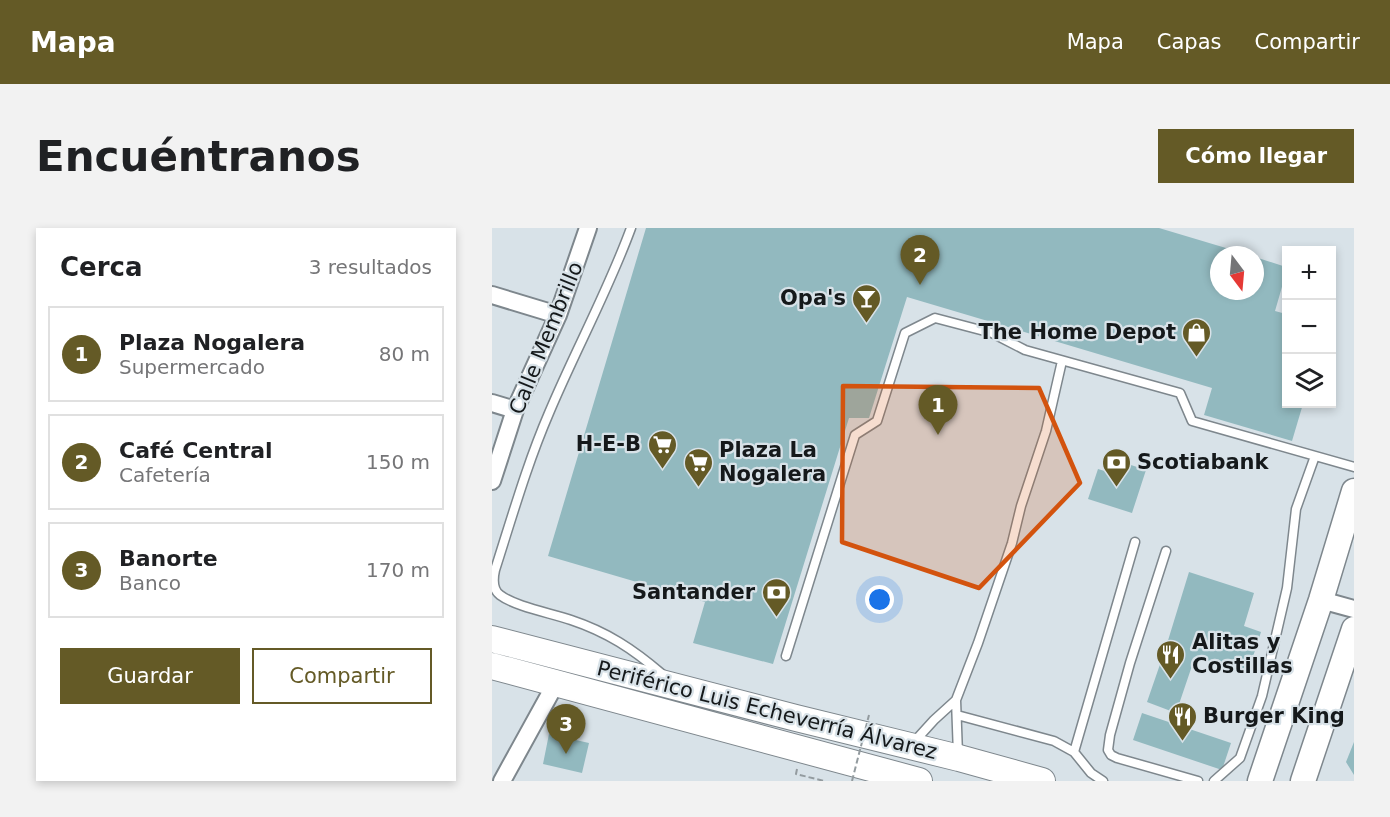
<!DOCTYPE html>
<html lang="es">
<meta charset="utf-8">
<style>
body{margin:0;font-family:"DejaVu Sans",sans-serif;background:#f2f2f2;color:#202124}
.controls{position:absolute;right:18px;top:18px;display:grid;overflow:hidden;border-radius:0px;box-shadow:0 3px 9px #0003}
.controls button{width:54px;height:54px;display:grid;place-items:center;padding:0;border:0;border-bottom:2px solid #e0e0e0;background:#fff;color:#202124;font:30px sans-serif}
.compass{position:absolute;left:718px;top:18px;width:54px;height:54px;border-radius:50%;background:#fff;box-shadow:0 3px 9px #0003;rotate:164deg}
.you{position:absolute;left:388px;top:372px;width:21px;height:21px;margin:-15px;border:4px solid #fff;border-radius:50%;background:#1a73e8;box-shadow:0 0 0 9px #1a73e833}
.badge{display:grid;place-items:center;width:39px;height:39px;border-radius:50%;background:#645a26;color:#fff;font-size:20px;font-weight:700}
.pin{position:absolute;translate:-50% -50px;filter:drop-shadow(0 2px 3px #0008)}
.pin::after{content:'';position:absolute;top:32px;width:21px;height:18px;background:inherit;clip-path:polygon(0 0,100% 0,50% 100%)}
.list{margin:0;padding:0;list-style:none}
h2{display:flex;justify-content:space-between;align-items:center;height:78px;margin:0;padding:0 24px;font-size:26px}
h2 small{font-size:20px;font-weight:400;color:#757577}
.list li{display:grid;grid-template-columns:39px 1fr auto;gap:18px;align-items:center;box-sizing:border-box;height:96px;margin:0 12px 12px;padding:0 12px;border:2px solid #e0e0e0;border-radius:0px}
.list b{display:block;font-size:22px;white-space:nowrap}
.list p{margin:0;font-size:20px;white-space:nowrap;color:#757577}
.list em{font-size:20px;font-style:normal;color:#757577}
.actions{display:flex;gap:12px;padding:18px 24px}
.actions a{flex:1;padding:14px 0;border:2px solid #645a26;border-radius:0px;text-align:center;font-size:21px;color:#645a26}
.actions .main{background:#645a26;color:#fff}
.icon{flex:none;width:33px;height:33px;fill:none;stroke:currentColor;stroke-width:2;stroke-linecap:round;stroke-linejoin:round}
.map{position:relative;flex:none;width:862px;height:553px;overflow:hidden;border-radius:0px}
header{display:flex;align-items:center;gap:36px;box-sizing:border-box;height:84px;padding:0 30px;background:#645a26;color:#fff}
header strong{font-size:28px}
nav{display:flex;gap:33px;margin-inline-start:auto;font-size:21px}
.intro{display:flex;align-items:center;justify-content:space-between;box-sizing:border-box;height:144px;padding:0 36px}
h1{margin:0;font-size:42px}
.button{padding:15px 27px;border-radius:0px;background:#645a26;color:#fff;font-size:21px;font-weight:700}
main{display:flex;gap:36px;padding:0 36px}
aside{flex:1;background:#fff;border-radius:0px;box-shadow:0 3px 9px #0003}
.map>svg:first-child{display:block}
</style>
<header>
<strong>Mapa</strong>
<nav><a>Mapa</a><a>Capas</a><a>Compartir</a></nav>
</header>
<div class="intro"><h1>Encuéntranos</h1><a class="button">Cómo llegar</a></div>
<main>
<aside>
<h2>Cerca<small>3 resultados</small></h2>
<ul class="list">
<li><span class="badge">1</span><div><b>Plaza Nogalera</b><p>Supermercado</p></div><em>80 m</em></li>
<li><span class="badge">2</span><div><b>Café Central</b><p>Cafetería</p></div><em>150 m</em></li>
<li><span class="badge">3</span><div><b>Banorte</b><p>Banco</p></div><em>170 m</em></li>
</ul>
<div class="actions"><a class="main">Guardar</a><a>Compartir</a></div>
</aside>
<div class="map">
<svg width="862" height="553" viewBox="0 0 862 553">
<rect width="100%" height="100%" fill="#d8e2e8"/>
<path fill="#92b9bf" d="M154,0H667L754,26L727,27V63H763V29L794,39V45L783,83L794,86V176H811L800,213L712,187L720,160L415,69L377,190H357L281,436L201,415L213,374L56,328Z
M633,235L654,242L640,285L596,271L606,241L629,248Z
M697,344L762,365L752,398L769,404L756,444L703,429L684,485L655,474L674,419Z
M650,485L739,515L730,542L641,512Z
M57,506L97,515L90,545L51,536Z
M862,514V547L854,534Z"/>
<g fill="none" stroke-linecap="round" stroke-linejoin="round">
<defs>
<path id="lane" d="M139,0C116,63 83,123 57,185C35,236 20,289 3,342C1,351 0,361 8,367C24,379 59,385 79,392C115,404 141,421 170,446
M674,323L638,435L618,507L616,522L619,527L625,530L706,553
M294,428L363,207L385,193L413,105L443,90L500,105L533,122L688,165L700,193L862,239
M465,487L562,513L582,524L599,545L611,553
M422,514L442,492L464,472
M582,524L643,314
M466,527L464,472L486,415L520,315L529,278L554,203L570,133
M722,553L748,530L770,468L795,360L804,281L823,228"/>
<path id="street" d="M0,67L66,87
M0,175L23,182
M0,253L23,182L66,87L96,0
M829,372L862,381
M10,553L64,455"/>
<path id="secondary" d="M768,553L829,372L862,263
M811,553L862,401"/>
<path id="primary" d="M0,411L304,490L467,530L550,553
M0,438L427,553"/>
</defs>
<use href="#lane" stroke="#7e878d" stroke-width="11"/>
<use href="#street" stroke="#7e878d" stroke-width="20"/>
<use href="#secondary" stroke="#7e878d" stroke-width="27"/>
<use href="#primary" stroke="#7e878d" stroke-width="28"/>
<path stroke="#939b9f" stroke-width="2" stroke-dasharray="6 3" stroke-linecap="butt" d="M305,541L304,546L332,553"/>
<use href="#lane" stroke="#fff" stroke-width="8"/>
<use href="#street" stroke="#fff" stroke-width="16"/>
<use href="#secondary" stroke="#fff" stroke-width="24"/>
<use href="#primary" stroke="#fff" stroke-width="26"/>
<path stroke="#939b9f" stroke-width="2" stroke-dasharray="6 3" stroke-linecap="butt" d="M360,553L377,487"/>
</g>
<path fill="#d3530e" fill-opacity="0.2" stroke="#d3530e" stroke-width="4.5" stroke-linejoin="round" d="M351,158L547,160L588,255L487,360L350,314Z"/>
<defs>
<symbol id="bar-pin" viewBox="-11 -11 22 30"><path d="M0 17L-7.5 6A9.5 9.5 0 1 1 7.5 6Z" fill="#645a26" stroke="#d8e2e8"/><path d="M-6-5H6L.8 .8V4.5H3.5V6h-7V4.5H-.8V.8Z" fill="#fff"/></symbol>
<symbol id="shop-pin" viewBox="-11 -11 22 30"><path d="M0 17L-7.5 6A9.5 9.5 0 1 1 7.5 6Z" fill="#645a26" stroke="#d8e2e8"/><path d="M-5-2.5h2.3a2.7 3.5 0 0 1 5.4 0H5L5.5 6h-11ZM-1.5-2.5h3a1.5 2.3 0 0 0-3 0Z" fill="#fff"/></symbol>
<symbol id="supermarket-pin" viewBox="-11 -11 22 30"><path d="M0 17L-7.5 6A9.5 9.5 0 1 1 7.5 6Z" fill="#645a26" stroke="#d8e2e8"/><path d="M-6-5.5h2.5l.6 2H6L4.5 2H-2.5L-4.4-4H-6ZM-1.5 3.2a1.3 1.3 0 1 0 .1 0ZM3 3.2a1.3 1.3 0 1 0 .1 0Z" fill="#fff"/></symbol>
<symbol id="bank-pin" viewBox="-11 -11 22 30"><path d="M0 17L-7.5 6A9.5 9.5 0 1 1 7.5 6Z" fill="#645a26" stroke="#d8e2e8"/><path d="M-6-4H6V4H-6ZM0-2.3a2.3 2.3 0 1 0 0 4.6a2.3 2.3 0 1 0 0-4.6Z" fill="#fff"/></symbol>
<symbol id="restaurant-pin" viewBox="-11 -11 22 30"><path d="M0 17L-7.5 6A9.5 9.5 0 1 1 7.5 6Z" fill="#645a26" stroke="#d8e2e8"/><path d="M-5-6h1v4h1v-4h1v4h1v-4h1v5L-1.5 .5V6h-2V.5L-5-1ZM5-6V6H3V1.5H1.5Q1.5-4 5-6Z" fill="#fff"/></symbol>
</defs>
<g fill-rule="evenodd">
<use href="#bar-pin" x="358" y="54" width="33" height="45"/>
<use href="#shop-pin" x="688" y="88" width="33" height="45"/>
<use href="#supermarket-pin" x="154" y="200" width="33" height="45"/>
<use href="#supermarket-pin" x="190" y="218" width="33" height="45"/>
<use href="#bank-pin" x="608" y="218" width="33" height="45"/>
<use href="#bank-pin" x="268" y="348" width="33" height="45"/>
<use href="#restaurant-pin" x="662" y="410" width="33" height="45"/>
<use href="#restaurant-pin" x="674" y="472" width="33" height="45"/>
</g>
<g text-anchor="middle" stroke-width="4.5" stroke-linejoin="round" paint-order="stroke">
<g font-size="21" font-weight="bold" fill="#15191b" stroke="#d8e2e8" text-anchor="end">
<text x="354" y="77">Opa's</text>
<text x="684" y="111">The Home Depot</text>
<text x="149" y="223">H-E-B</text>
<text x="227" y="229" text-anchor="start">Plaza La<tspan x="227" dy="24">Nogalera</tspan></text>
<text x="645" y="241" text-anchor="start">Scotiabank</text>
<text x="263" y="371">Santander</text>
<text x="700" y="421" text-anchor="start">Alitas y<tspan x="700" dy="24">Costillas</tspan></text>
<text x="711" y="495" text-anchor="start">Burger King</text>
</g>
<g font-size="21" fill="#15191b" stroke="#d8e2e8">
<text transform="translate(54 110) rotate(-68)" y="7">Calle Membrillo</text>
<text transform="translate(275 482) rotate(14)" y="7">Periférico Luis Echeverría Álvarez</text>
</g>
</g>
</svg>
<div class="controls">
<button>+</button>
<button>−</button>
<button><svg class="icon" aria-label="layers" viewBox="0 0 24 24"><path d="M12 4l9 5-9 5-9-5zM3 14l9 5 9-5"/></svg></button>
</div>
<svg class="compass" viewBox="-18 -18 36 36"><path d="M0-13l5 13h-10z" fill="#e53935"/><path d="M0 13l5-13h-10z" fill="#757577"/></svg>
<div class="you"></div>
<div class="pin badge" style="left:446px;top:207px">1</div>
<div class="pin badge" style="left:428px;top:57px">2</div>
<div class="pin badge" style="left:74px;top:526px">3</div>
</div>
</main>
